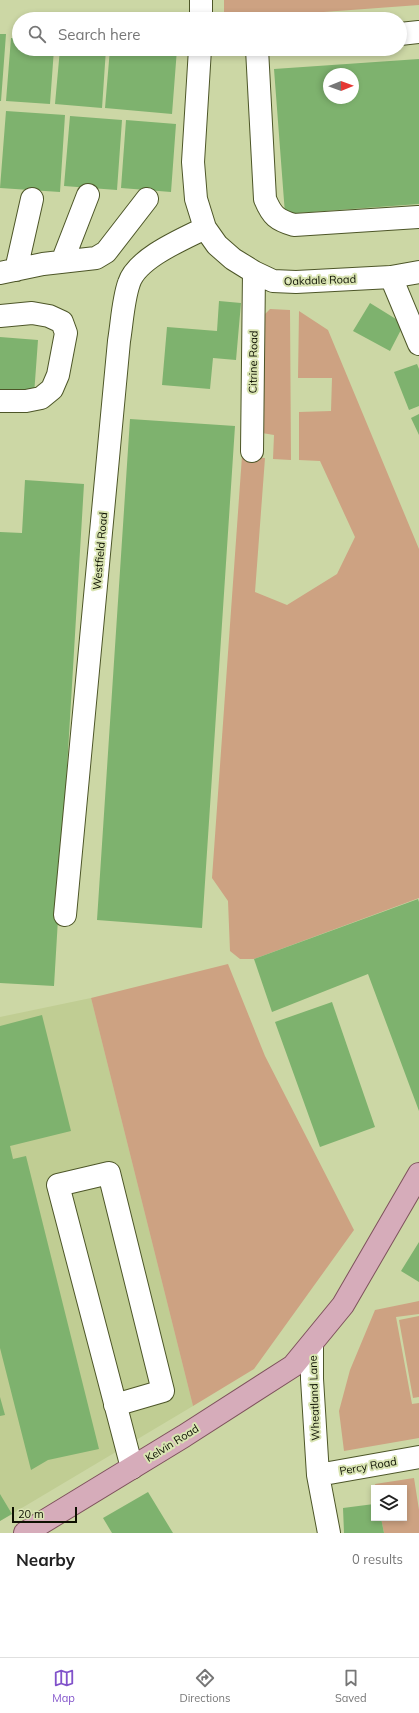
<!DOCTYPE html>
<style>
body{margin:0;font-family:Mulish,sans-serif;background:#f6f6f6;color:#222}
.controls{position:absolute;right:12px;bottom:12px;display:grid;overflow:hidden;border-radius:0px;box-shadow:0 2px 6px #0003}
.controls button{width:36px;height:36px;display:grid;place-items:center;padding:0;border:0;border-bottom:1px solid #e0e0e0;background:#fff;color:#222;font:20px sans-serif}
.compass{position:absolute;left:323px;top:68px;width:36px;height:36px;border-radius:50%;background:#fff;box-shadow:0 2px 6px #0003;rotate:89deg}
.scale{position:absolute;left:12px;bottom:10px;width:65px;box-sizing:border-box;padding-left:4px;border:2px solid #0e1102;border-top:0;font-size:11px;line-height:14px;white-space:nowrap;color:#0e1102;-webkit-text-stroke:3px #d9e4b2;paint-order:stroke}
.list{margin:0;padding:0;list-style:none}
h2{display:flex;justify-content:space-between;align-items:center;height:52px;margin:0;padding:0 16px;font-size:17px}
h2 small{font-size:13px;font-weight:400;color:#767676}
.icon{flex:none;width:22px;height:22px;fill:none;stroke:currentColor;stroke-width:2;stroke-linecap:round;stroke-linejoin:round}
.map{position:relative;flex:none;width:419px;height:1533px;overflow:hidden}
.search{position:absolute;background:#fff;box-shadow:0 2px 6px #0003;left:12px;right:12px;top:12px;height:44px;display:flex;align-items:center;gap:10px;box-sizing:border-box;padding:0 14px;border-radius:22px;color:#767676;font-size:15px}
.sheet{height:124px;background:#fff}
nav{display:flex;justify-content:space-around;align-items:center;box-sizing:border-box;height:56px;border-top:1px solid #e0e0e0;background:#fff;font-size:11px;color:#767676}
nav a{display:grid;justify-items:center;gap:2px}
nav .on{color:#8152ca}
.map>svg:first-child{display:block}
</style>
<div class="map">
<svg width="419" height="1533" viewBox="0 0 419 1533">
<rect width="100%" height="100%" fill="#ccd7a5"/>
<path fill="#c0cd93" d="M91,998L193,1406L0,1521V1017Z"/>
<path fill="#cda282" d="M224,0H419V5L269,16L265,19H227L224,13Z
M270,309L290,310L291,460L273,459L274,435L262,433L264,315Z
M299,311L328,330L419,549V898L254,959H240L230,951L228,901L212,878L242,456L265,458L255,592L287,605L337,574L355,537L320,461L299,460V412L331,411L332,378H298Z
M228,964L265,1056L354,1230L254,1369L193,1406L91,998Z
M419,1301V1314L396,1317L412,1404L419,1403V1438L344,1451L339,1411L350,1370L375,1310Z
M419,1316V1397L413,1398L399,1320Z
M414,1478L419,1510V1533H384L381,1518H404V1488H376L375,1484Z"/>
<path fill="#7eb26e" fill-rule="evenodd" d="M0,34H6L1,101H0Z
M11,38H19V49H54L50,104L6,101Z
M60,49H106L102,108L55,104Z
M110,49H177L172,114L105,108Z
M419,59V204L285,214L274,69ZM329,74H353V98H329Z
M6,111L65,115L60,192L0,188Z
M70,116L122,120L117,190L64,186Z
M126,120L176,124L171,192L121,188Z
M219,301L241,303L236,360L213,358L210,389L162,385L167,327L217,331Z
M370,303L404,324L390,351L353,331Z
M0,337L38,340L34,395L0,392Z
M417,364L419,369V406L409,410L394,372Z
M419,414V435L411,418Z
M130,419L235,426L202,928L97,920Z
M25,480L84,484L54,986L0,983V532L22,533Z
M418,899L419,902V1111L368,974L272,1012L254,959Z
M332,1002L375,1127L320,1147L275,1022Z
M42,1015L71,1131L10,1146L13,1159L26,1156L99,1449L48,1460L31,1470L0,1348V1026Z
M419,1242V1282L401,1271Z
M0,1397L5,1415L0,1416Z
M148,1492L173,1533H112L103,1518Z
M0,1494L12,1514L0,1521Z
M374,1504V1518H381L384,1533H344L343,1508Z"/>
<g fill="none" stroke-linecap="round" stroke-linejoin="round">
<defs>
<path id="minor" d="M201,0V19
M400,34L419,32
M200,49L193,162L196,199L205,228L217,245L233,259L254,272L273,281L296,282L391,277L419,272
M257,49L265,199C272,216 277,220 294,225L418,217
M62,262L88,195
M16,270L32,199
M0,273L43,264L96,258L106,252L147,199
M391,277L419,344
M0,316L32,313L49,316L62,322L66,333L58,375L52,389L41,398L26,401H0
M252,451L254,272
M65,915L119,341C122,323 123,300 129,283C137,258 183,239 205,228
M312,1344V1379L318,1475L329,1533
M115,1405L163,1391L109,1173L58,1185L132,1468
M318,1475L419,1457"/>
<path id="major" d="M25,1533L184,1436L293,1366L343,1305L419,1174"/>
</defs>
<use href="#minor" stroke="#4d5628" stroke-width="24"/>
<use href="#major" stroke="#7e525c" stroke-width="24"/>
<use href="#minor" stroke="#fff" stroke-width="22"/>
<use href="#major" stroke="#d6acba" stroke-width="22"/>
</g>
<g text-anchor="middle" stroke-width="4" stroke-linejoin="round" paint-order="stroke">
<g font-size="11" fill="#0e1102" stroke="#d9e4b2">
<text transform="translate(320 280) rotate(-2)" y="4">Oakdale Road</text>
<text transform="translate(253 362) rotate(-89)" y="4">Citrine Road</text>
<text transform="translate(100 551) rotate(-85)" y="4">Westfield Road</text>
<text transform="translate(314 1398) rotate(-92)" y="4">Wheatland Lane</text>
<text transform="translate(172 1443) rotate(-32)" y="4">Kelvin Road</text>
<text transform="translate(368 1466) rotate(-10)" y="4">Percy Road</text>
</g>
</g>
</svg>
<div class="controls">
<button><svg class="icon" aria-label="layers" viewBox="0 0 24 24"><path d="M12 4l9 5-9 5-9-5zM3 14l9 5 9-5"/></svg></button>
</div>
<svg class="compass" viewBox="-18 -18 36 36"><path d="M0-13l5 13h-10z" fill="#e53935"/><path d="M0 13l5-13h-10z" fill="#767676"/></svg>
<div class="scale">20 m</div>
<div class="search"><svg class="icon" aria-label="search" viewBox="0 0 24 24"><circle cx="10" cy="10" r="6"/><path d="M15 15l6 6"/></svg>Search here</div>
</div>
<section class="sheet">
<h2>Nearby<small>0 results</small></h2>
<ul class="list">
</ul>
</section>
<nav>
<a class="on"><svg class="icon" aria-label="map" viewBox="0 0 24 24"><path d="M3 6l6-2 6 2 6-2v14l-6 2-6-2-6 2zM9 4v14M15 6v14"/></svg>Map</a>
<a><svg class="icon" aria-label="directions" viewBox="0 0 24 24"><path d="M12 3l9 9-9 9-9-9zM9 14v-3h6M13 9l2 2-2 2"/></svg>Directions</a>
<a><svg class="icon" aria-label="saved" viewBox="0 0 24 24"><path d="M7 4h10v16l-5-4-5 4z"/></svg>Saved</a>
</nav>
